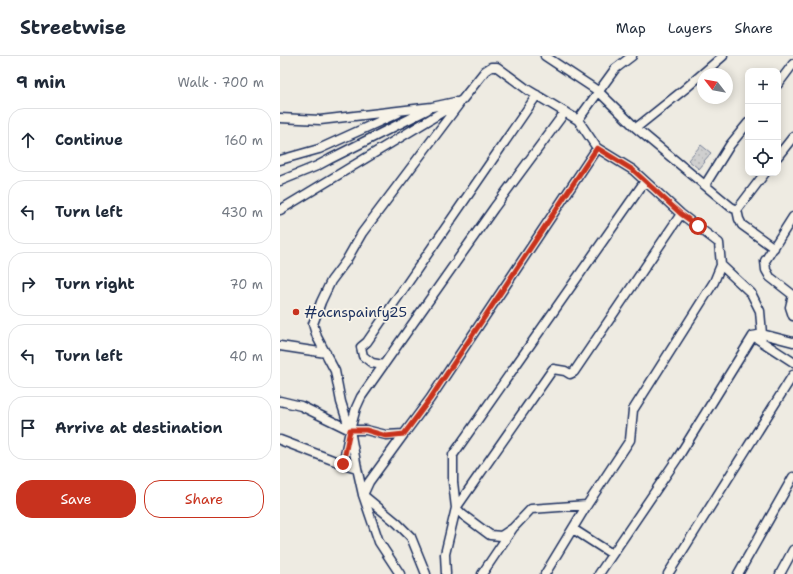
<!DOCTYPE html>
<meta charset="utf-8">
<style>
body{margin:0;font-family:"Shantell Sans",sans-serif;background:#f6f6f7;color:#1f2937}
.controls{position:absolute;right:12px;top:12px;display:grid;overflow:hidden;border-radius:8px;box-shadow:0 2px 10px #0003}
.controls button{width:36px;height:36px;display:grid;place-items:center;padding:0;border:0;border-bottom:1px solid #e0e1e3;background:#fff;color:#1f2937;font:20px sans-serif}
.compass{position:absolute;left:417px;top:12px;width:36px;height:36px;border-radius:50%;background:#fff;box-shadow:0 2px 10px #0003;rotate:301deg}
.stop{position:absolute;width:12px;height:12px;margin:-9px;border:3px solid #c8321e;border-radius:50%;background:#fff}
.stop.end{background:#c8321e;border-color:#fff;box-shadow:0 1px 4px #0008}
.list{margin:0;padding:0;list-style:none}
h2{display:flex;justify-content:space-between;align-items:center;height:52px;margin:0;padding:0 16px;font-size:17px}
h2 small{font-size:13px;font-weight:400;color:#747a83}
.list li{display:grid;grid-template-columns:26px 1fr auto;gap:12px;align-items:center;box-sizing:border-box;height:64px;margin:0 8px 8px;padding:0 8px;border:1px solid #e0e1e3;border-radius:16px}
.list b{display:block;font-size:15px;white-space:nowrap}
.list em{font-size:13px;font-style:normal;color:#747a83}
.actions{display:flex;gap:8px;padding:12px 16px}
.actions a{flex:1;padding:9px 0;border:1px solid #c8321e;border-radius:16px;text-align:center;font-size:14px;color:#c8321e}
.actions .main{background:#c8321e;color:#fff}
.icon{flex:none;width:22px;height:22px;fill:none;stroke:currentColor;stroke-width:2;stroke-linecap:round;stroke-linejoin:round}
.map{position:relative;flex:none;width:513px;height:518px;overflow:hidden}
header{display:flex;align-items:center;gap:24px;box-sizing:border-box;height:56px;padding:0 20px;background:#fff;border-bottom:1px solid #e0e1e3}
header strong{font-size:19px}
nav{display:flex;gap:22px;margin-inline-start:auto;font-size:14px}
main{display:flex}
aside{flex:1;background:#fff}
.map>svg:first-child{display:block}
</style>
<header>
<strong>Streetwise</strong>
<nav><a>Map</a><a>Layers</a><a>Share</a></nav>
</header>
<main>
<aside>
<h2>9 min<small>Walk · 700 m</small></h2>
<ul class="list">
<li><svg class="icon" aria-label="ahead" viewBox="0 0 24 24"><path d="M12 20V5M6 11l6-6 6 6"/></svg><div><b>Continue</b></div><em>160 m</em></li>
<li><svg class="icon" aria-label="left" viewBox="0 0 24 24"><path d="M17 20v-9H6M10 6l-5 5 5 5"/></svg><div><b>Turn left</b></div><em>430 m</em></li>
<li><svg class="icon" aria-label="right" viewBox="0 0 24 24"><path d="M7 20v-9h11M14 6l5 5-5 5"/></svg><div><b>Turn right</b></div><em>70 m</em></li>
<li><svg class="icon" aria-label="left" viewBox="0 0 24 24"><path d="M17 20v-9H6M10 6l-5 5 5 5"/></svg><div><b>Turn left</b></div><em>40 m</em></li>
<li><svg class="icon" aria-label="arrive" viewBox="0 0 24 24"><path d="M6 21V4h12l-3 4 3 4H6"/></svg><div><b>Arrive at destination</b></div></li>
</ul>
<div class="actions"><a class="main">Save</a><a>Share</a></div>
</aside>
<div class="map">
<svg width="513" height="518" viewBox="0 0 513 518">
<defs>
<pattern id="park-dots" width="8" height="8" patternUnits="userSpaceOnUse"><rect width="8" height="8" fill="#cfcfcf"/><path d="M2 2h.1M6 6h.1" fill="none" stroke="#b1b2b4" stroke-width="1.8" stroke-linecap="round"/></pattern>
</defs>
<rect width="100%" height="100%" fill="#eeebe2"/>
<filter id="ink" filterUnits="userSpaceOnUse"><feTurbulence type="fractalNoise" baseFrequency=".025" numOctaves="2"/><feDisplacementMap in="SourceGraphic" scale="8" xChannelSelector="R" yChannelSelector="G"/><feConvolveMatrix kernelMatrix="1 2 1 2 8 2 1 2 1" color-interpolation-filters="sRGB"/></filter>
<g filter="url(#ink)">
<path fill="url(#park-dots)" stroke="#757f96" d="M421,89L431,97L424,105L425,106L419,113L408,104Z"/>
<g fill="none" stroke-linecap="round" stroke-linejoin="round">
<defs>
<path id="minor" d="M265,0L318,35L356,72L451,151L457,154
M498,28L513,8
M285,56L214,152L81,341L76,352L70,374H86L106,379L124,378L150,343L317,92
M0,62L40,64L152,51L175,46
M298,64L335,13L352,0
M356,72L406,32L443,0
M498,100L513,81
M0,104L39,93L118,57
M485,117L457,154L459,163L462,169L494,192
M0,125L37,110L50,103L147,54
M425,129L450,89L468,67
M0,154L182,44L205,15L211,11H217L248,34L298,64L317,92L353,114L401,158L439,187L441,209L434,226L353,354L350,384L307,449L265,518
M513,161L485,205L486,214L490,221L513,239L510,251L513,260
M441,209L471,237L480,255L482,278
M473,280L513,306
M0,290L46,297
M103,309L92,307L83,300L81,291L87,286L257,39
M0,345L21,350L70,374
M124,378L89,426L83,439L117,467L131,481L146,518
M0,384L63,408L77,412L83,439L99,486L120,518
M63,408L69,379
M77,412L70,374L61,346L55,315L37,281L33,268L41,246L51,225L66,205L82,177L179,48
M233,472L221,480L210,479L183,459L176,452L173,426V399L365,125
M293,473L332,498
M166,518L165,498L176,452L273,313L285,315L290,318L294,316L401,158
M202,518L233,472L251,453L307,449
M319,518L397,403L473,280L482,278L513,286
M388,518L513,319
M458,518L513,421
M500,518L513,494"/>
</defs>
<use href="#minor" stroke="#1b2f5e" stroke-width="11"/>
<use href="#minor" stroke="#f7f3e8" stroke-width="8"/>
</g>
</g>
<g fill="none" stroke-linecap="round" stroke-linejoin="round" filter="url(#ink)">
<path stroke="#c8321e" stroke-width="5" d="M63,408L70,374H86L106,380L124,378L150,343L317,92L353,114L401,158L418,170"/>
</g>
<circle fill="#c8321e" stroke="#f7f3e8" stroke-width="1.5" cx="16" cy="256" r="4"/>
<g text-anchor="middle" stroke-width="3.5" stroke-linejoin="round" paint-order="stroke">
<g font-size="14" fill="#1b2f5e" stroke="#f7f3e8" text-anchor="start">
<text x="24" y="261">#acnspainfy25</text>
</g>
</g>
</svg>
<div class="controls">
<button>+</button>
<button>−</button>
<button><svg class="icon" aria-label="locate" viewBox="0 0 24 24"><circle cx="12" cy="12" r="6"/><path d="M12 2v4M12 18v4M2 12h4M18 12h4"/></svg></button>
</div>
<svg class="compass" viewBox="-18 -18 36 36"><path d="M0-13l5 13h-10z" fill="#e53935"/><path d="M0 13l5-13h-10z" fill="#747a83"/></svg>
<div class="stop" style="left:418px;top:170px"></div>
<div class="stop end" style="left:63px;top:408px"></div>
</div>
</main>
